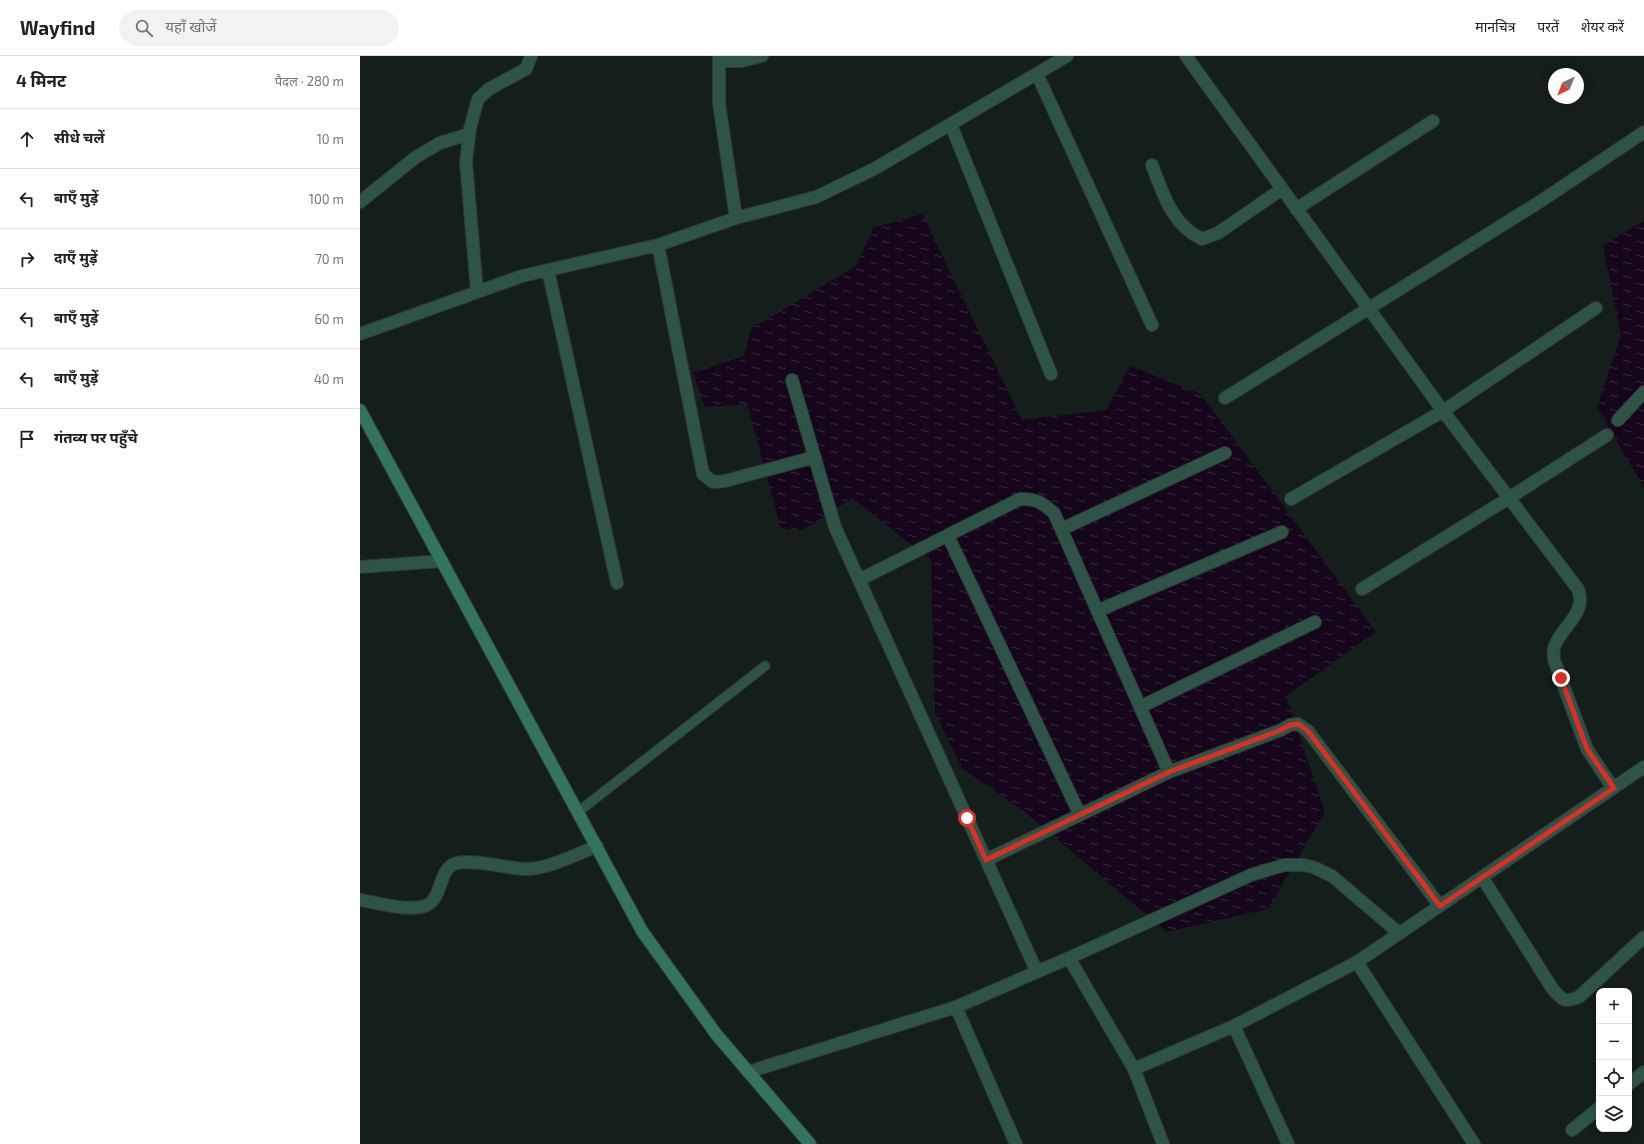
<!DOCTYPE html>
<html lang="hi">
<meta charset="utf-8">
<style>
body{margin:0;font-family:"Exo 2","Noto Sans Devanagari",sans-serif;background:#f2f2f2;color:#202124}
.controls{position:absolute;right:12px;bottom:12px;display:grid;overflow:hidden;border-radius:8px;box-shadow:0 2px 10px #0003}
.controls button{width:36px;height:36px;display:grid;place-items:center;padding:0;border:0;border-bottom:1px solid #e0e0e0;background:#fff;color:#202124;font:20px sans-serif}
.compass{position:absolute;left:1188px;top:12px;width:36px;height:36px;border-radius:50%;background:#fff;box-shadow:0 2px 10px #0003;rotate:223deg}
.stop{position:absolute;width:12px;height:12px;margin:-9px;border:3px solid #d93025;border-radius:50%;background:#fff}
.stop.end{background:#d93025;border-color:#fff;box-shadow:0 1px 4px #0008}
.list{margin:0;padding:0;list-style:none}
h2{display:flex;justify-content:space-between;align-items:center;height:52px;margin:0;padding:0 16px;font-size:17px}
h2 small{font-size:13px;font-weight:400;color:#757577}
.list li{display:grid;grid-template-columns:26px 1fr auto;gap:12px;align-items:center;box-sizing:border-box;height:60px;padding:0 16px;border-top:1px solid #e0e0e0}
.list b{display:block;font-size:15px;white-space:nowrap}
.list em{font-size:13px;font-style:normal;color:#757577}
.icon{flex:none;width:22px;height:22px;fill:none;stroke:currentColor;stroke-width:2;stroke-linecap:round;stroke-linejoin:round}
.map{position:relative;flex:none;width:1284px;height:1088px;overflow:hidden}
header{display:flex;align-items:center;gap:24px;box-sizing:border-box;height:56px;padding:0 20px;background:#fff;border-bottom:1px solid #e0e0e0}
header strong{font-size:19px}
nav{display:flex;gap:22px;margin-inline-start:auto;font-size:14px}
.search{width:280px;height:36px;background:#f2f2f2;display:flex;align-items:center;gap:10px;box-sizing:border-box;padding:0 14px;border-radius:22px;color:#757577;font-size:15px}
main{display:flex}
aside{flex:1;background:#fff}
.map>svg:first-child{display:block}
</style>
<header>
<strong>Wayfind</strong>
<div class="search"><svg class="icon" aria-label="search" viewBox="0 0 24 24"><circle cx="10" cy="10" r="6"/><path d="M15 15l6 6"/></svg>यहाँ खोजें</div>
<nav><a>मानचित्र</a><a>परतें</a><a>शेयर करें</a></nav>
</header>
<main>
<aside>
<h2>4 मिनट<small>पैदल · 280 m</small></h2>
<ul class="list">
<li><svg class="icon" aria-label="ahead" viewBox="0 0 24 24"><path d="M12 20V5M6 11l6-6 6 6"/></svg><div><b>सीधे चलें</b></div><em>10 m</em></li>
<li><svg class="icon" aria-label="left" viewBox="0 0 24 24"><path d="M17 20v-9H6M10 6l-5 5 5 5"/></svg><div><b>बाएँ मुड़ें</b></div><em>100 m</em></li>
<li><svg class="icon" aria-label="right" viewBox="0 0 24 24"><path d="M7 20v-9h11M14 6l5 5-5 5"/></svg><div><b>दाएँ मुड़ें</b></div><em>70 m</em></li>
<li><svg class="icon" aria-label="left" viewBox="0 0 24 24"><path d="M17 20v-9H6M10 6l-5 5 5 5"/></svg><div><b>बाएँ मुड़ें</b></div><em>60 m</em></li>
<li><svg class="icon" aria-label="left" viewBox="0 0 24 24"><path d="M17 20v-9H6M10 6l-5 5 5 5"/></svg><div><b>बाएँ मुड़ें</b></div><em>40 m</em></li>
<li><svg class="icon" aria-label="arrive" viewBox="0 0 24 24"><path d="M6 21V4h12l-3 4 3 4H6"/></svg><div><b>गंतव्य पर पहुँचे</b></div></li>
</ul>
</aside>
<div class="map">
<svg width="1284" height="1088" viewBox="0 0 1284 1088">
<defs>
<pattern id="water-ripples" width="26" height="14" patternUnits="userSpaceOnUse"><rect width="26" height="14" fill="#15061b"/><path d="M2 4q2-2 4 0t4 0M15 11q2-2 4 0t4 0" fill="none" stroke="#362a3c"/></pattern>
</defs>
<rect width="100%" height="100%" fill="#141e1a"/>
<path fill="url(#water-ripples)" d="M562,158L662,364L746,354L770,310L841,338L1016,576L926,640L965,756L908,853L807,876L666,757L602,712L575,657L571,504L492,442L441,475L421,472L387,348L345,351L333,317L384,300L391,273L496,210L513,172Z
M1284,164V432L1237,351L1261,279L1243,190Z"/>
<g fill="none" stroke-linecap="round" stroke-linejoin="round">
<defs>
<path id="lane" d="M218,756L405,610"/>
<path id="street" d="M359,0V47L376,162
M826,0L1083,355L1218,533C1228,558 1200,571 1194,592C1193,595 1194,600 1194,604L1227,693L1253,732
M359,5H382L402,0
M677,18L792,269
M591,69L691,318
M792,109C803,138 812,169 842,183L858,177L922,133
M0,146L56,101L80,87L109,78
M936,153L1073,65
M298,189L343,418L353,426L365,425L455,401
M188,214L257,527
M117,236L106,106L110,72L118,43L129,33L166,13L171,0
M0,278L162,220L298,189L376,162L456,141L514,113L707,0
M432,324L475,471L677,916
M865,342L1181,145L1284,76
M1258,364L1284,336
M931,443L1083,355L1236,252
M702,473L865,397
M588,480L720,759
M0,511L82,505
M499,524L660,443C677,443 681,446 694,457L809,716
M1002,533L1149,442L1247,379
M737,555L922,476
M780,651L955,566
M626,804L809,716L921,674L930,669L938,668L948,675L1080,850
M1122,821L1192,932C1202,944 1204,947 1219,941L1284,881
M0,844C19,847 41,854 61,851C85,847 76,812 97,807C118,803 146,813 167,813C187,813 218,798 237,790
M709,902L891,819L924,809H944L953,811L972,820L1039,877
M997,906L1114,1088
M596,951L656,1088
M874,970L928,1088
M774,1013L803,1088
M388,1016L596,951L709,902L774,1013L874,970L997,906L1284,711
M1269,1028L1284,1016
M1212,1074L1239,1052"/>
<path id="secondary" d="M0,354L282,875L356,978L450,1088"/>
</defs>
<use href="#lane" stroke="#2f3935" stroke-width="11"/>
<use href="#street" stroke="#2f3935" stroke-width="14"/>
<use href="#secondary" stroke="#2f3935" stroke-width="14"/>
<use href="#lane" stroke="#2e5448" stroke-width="9"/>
<use href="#street" stroke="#2e5448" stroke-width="12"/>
<use href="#secondary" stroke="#347361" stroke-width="12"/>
</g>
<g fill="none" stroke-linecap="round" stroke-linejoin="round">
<path stroke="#d93025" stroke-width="5" d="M607,762L626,804L809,716L921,674L930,669L938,668L948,675L1080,850L1254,732L1227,693L1201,622"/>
</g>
</svg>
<div class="controls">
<button>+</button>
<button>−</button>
<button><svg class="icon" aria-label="locate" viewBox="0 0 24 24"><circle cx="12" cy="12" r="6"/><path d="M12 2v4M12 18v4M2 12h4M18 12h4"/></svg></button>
<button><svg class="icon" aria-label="layers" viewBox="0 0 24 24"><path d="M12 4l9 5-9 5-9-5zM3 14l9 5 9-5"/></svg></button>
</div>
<svg class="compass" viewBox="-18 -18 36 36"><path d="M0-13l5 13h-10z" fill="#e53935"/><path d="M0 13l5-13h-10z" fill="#757577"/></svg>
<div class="stop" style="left:607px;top:762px"></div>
<div class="stop end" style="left:1201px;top:622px"></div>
</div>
</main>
